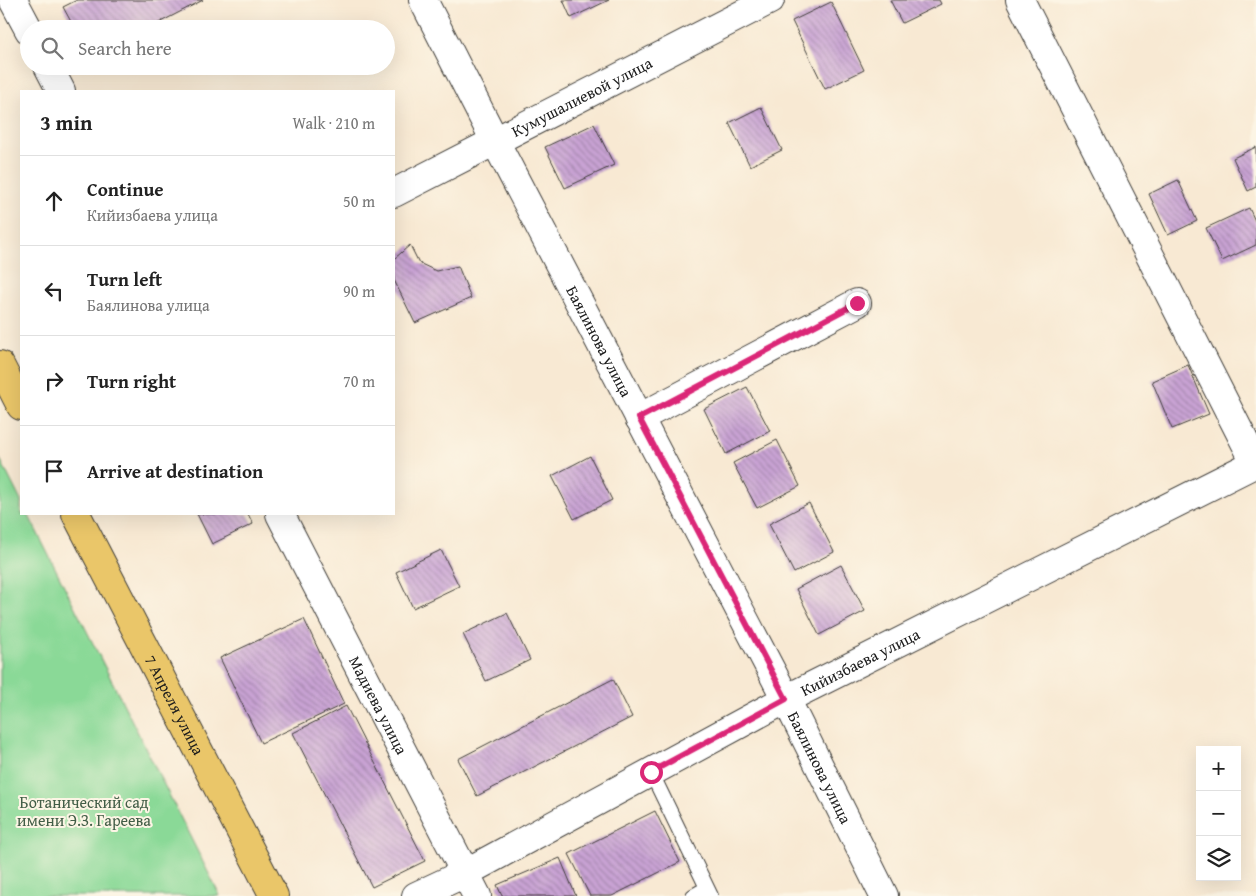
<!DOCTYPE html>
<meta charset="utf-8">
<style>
body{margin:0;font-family:"Gentium Book Plus",serif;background:#f2f2f2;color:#222}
.controls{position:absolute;right:15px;bottom:15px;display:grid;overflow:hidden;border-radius:0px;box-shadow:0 5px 20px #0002}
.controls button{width:45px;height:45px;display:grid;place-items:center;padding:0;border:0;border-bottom:1px solid #e0e0e0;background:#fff;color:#222;font:25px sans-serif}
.stop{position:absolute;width:15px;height:15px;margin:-11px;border:4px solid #db2777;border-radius:50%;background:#fff}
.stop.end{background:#db2777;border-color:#fff;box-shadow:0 1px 5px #0008}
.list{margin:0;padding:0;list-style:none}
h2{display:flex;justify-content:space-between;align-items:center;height:65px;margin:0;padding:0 20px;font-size:21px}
h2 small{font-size:16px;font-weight:400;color:#767676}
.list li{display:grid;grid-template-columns:32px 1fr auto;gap:15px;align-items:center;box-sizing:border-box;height:90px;padding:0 20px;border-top:1px solid #e0e0e0}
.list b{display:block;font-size:19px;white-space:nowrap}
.list p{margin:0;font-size:16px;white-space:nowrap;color:#767676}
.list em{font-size:16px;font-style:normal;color:#767676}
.icon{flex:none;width:28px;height:28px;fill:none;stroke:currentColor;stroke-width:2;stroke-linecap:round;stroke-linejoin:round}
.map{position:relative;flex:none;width:1256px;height:896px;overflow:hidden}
.search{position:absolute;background:#fff;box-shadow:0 5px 20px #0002;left:20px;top:20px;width:375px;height:55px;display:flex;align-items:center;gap:12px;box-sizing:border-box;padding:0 18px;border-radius:28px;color:#767676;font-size:19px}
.panel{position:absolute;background:#fff;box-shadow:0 5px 20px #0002;left:20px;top:90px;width:375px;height:425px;border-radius:0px}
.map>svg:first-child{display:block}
</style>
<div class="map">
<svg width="1256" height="896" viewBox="0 0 1256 896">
<defs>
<pattern id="building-back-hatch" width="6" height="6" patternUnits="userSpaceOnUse" patternTransform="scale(1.25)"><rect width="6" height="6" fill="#c9a3d4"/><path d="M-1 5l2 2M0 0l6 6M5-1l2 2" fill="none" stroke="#a284ab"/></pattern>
</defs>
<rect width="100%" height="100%" fill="#fcf5e5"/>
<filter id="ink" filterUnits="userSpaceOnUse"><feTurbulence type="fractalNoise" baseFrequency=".02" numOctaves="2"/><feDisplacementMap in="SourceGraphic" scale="10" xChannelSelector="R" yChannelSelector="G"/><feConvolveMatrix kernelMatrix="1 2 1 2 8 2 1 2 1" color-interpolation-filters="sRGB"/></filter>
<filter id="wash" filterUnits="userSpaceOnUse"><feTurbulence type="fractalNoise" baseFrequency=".0096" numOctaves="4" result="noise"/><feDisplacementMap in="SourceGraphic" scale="20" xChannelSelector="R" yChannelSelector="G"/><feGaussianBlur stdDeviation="1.12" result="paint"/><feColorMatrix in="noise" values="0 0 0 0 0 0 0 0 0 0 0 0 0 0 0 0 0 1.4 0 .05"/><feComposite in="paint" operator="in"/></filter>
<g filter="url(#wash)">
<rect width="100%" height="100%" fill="#f8e9d3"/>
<path fill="#8ad997" stroke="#537a5a" d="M0,459L21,501V514H28L220,896H0Z"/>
<g id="blocks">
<path fill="url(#building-back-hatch)" d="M77,0H203L147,29H75L63,7Z
M563,0H609L571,18Z
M890,0H939L941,4L902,23Z
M831,2L864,70L825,89L792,21Z
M761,107L782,150L750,166L729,123Z
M594,124L614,165L565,188L545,147Z
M1256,147V187L1248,191L1233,158Z
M1178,180L1197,221L1168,235L1149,194Z
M1249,208L1256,223V245L1222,261L1206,228Z
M410,245L419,263L436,271L458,266L471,298L415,323L394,280V259Z
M1188,365L1209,414L1172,429L1152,381Z
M747,387L770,431L726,454L704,409Z
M777,440L800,486L757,508L733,463Z
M590,456L612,500L574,519L552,476Z
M809,503L834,552L794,573L769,524Z
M197,514H248L253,524L212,544Z
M441,550L459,586L413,608L396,572Z
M841,565L865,611L819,635L796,589Z
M507,613L530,660L486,681L463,634Z
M304,619L344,704L261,743L220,658Z
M613,679L632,717L477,796L458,759Z
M346,706L425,861L372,887L293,733Z
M655,811L680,862L612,896H590L569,854Z
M560,858L576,896H502L497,885Z"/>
</g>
</g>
<g filter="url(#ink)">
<use href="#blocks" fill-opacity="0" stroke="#3d3b37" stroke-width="1"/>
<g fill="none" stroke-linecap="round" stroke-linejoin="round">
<defs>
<path id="service" d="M651,772L711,896
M693,896L707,888"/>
<g id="minor">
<path d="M13,0L29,30"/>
<path id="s1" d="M423,0L495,141L786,699L884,896"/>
<path d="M1020,0L1256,464"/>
<path d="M48,66L61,91"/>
<path id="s2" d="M394,193L770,0"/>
<path d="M639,418L857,303"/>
<path id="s3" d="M280,514L477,896"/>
<path id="s4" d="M416,896L465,873L786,699L1256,463"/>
</g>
<g id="primary">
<path d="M0,365L21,406"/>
<path id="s5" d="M76,514L274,896"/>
</g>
</defs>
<use href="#service" stroke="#3d3b37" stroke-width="16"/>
<use href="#minor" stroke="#3d3b37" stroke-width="30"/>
<use href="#primary" stroke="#3d3b37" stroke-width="30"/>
<use href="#service" stroke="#fff" stroke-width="14"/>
<use href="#minor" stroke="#fff" stroke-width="28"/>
<use href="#primary" stroke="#eac669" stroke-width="28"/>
</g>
</g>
<g fill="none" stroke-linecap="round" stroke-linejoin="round" filter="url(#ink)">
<path stroke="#db2777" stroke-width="6" d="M651,772L786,699L639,418L857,303"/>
</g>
<g text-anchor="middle" stroke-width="4" stroke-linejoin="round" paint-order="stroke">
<g font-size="16" fill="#1c1c1c" stroke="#fcf5e5">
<text dy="6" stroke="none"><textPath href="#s2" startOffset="211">Кумушалиевой улица</textPath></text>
<text dy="6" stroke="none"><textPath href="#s1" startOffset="384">Баялинова улица</textPath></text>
<text dy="6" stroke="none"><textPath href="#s4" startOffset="502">Кийизбаева улица</textPath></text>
<text dy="6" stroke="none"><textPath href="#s5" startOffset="215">7 Апреля улица</textPath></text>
<text dy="6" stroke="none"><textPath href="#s3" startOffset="215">Мадиева улица</textPath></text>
<text dy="6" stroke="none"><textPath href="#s1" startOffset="864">Баялинова улица</textPath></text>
</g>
<g font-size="16" fill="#425e47" stroke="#fcf5e5">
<text x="84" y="808">Ботанический сад<tspan x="84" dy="18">имени Э.З. Гареева</tspan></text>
</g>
</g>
</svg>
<div class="controls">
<button>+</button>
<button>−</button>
<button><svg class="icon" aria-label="layers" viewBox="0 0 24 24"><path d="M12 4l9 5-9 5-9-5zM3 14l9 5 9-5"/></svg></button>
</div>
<div class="stop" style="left:651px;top:772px"></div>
<div class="stop end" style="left:857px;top:303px"></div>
<div class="search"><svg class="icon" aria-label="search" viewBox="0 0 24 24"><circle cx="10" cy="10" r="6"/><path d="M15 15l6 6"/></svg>Search here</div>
<section class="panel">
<h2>3 min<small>Walk · 210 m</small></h2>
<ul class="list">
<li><svg class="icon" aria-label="ahead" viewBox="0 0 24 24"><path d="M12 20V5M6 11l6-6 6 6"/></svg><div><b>Continue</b><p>Кийизбаева улица</p></div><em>50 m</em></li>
<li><svg class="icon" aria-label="left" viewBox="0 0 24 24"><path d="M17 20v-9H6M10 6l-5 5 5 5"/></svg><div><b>Turn left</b><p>Баялинова улица</p></div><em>90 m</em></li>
<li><svg class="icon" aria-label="right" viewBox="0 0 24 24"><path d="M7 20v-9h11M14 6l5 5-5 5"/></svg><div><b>Turn right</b></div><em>70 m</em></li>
<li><svg class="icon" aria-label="arrive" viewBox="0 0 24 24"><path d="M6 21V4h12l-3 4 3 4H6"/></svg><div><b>Arrive at destination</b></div></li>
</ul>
</section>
</div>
